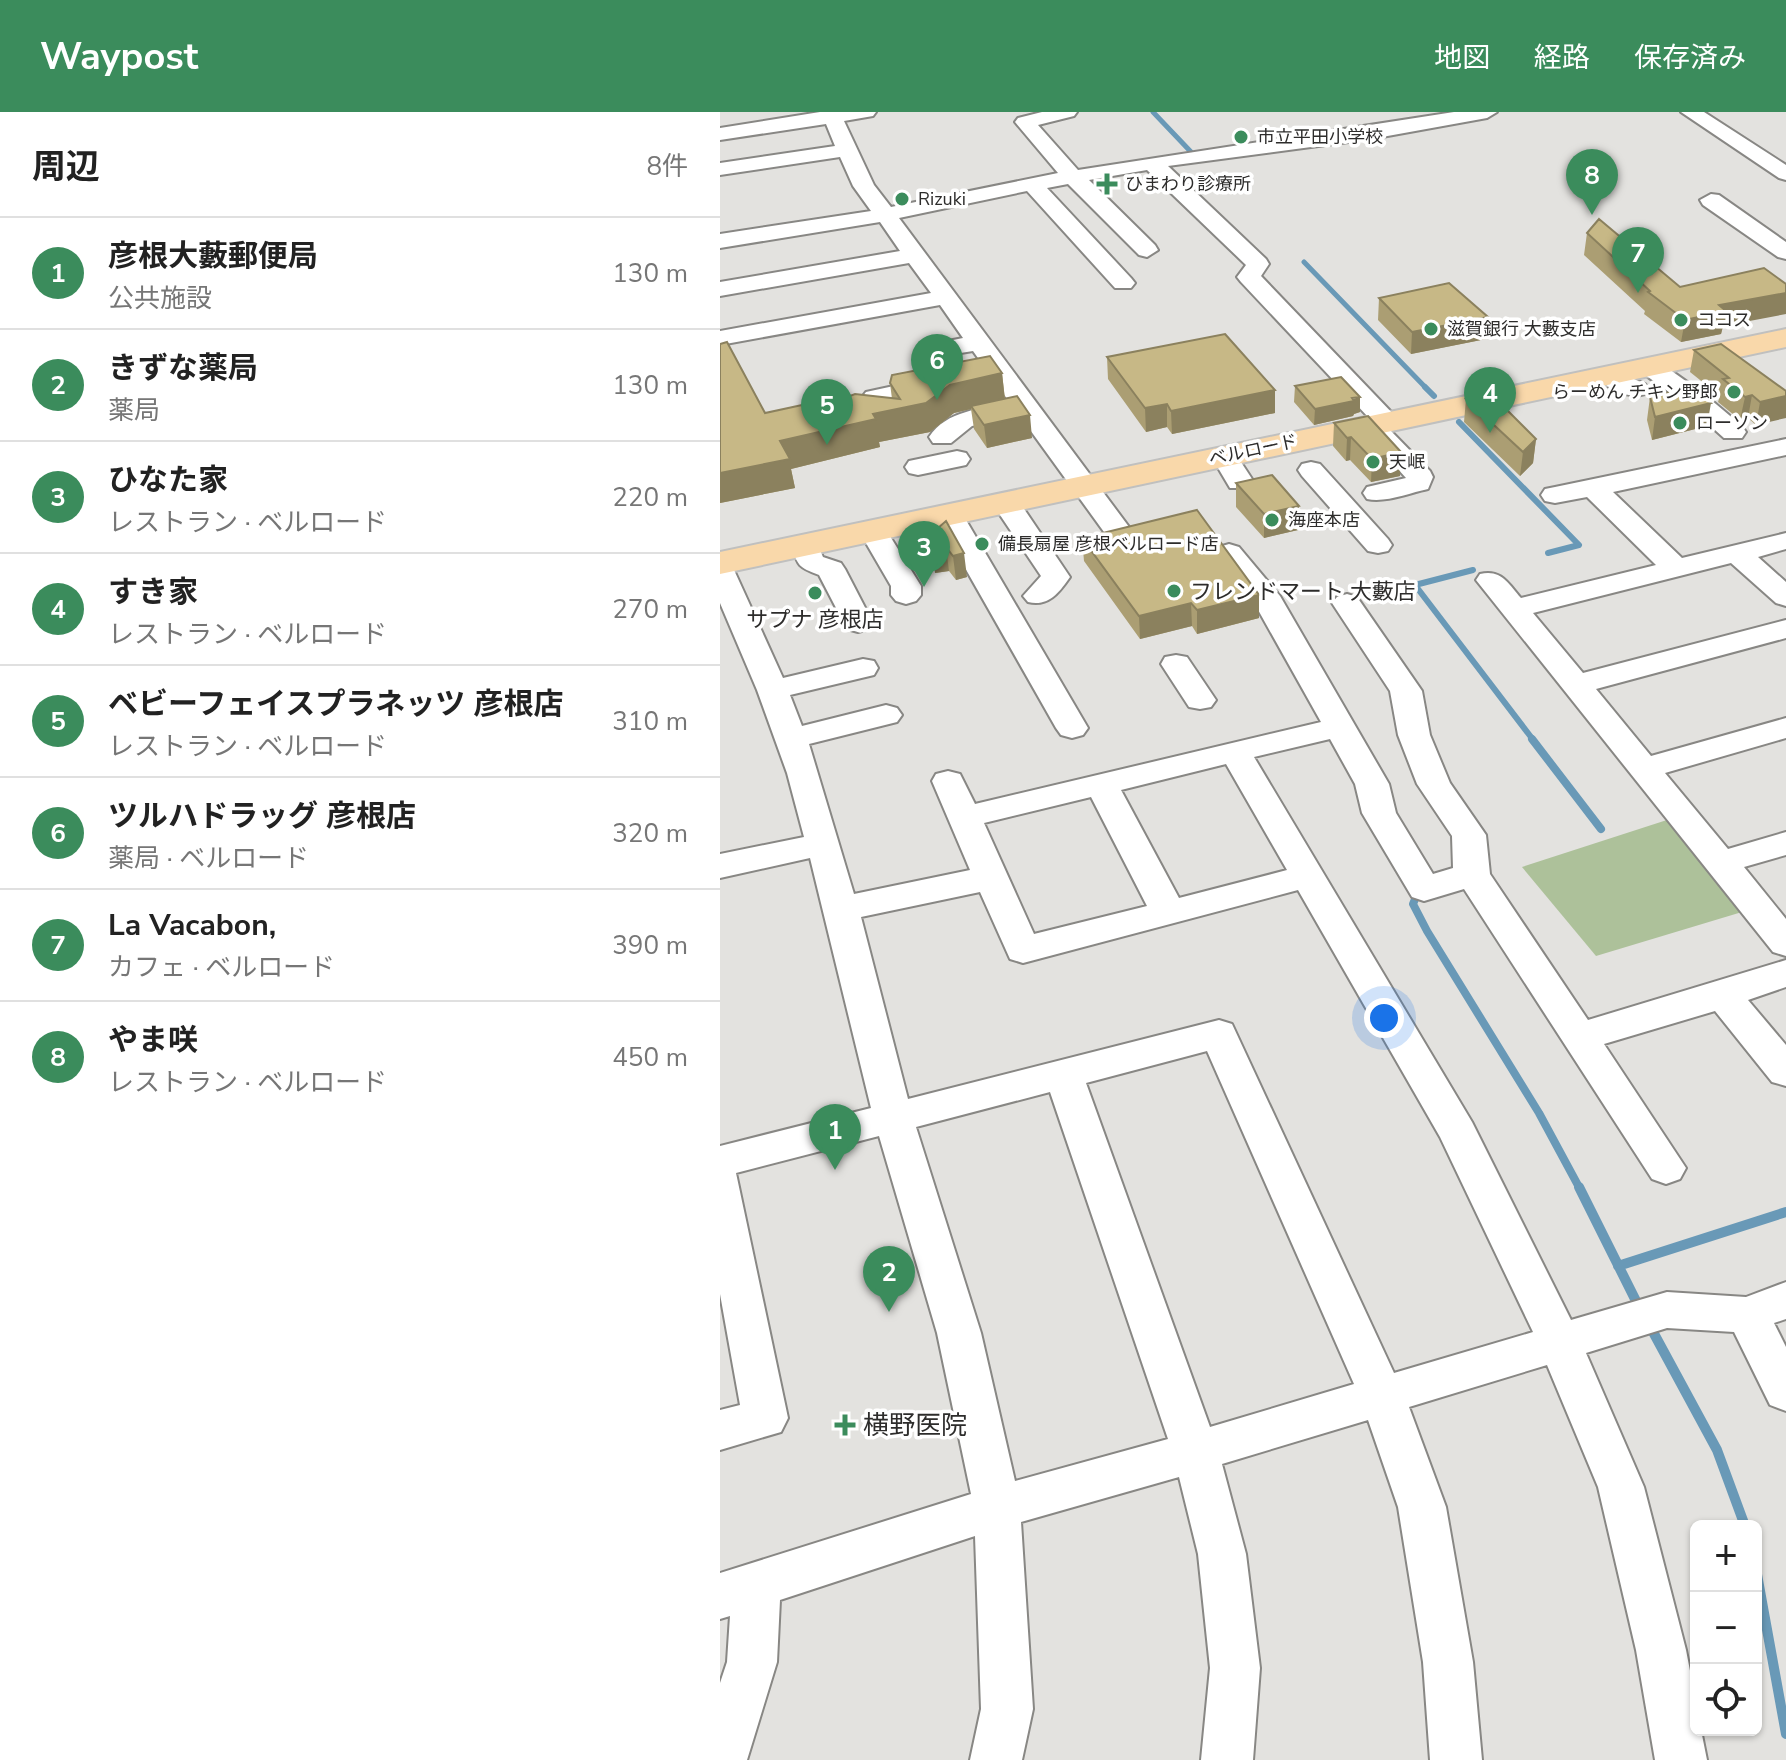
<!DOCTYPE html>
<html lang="ja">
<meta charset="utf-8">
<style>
body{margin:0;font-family:"Nunito Sans","Noto Sans JP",sans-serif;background:#f2f2f2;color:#222}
.controls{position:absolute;right:24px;bottom:24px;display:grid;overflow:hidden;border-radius:12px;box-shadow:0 2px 6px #0004}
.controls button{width:72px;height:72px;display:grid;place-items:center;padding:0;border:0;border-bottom:2px solid #e0e0e0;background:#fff;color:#222;font:40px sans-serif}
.you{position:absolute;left:664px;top:906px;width:28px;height:28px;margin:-20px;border:6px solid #fff;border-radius:50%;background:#1a73e8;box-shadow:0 0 0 12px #1a73e833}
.badge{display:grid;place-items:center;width:52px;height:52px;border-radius:50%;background:#3b8c5c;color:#fff;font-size:26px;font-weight:700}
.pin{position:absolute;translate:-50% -66px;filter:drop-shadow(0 2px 4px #0008)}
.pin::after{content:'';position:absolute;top:42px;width:28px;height:24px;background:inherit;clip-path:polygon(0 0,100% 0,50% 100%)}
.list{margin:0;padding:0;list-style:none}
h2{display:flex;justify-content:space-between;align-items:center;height:104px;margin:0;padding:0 32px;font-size:34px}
h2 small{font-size:26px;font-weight:400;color:#767676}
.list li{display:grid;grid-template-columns:52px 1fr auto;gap:24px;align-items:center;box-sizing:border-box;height:112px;padding:0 32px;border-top:2px solid #e0e0e0}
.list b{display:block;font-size:30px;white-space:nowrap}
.list p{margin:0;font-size:26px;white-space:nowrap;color:#767676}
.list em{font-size:26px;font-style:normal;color:#767676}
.icon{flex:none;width:44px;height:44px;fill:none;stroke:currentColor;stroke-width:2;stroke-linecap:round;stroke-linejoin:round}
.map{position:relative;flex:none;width:1066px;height:1648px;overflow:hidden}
header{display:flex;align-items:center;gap:48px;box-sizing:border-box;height:112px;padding:0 40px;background:#3b8c5c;color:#fff}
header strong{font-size:38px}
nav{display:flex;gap:44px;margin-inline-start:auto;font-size:28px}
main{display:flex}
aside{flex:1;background:#fff}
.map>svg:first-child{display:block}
</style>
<header>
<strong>Waypost</strong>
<nav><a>地図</a><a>経路</a><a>保存済み</a></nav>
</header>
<main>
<aside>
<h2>周辺<small>8件</small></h2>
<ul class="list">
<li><span class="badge">1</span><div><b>彦根大藪郵便局</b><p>公共施設</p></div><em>130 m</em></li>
<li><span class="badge">2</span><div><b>きずな薬局</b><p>薬局</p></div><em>130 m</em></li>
<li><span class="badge">3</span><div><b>ひなた家</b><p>レストラン · ベルロード</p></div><em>220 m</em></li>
<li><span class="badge">4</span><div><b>すき家</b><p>レストラン · ベルロード</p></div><em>270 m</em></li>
<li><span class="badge">5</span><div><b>ベビーフェイスプラネッツ 彦根店</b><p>レストラン · ベルロード</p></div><em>310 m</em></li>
<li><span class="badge">6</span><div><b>ツルハドラッグ 彦根店</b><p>薬局 · ベルロード</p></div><em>320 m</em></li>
<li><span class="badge">7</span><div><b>La Vacabon,</b><p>カフェ · ベルロード</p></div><em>390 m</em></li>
<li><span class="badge">8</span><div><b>やま咲</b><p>レストラン · ベルロード</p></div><em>450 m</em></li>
</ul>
</aside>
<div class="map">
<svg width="1066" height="1648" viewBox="0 0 1066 1648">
<rect width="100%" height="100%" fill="#e3e2df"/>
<path fill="#adc19a" d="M950,707L1022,800L876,844L802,755Z"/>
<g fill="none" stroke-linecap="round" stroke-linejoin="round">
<path stroke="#6999b7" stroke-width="5" d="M433,0L472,41
M584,150L707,277"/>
<path stroke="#6999b7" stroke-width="6" d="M705,275L714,284
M739,310L859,433L828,441
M753,458L695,473L814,629"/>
<path stroke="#6999b7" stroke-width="8" d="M812,627L881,717
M698,780L693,792L707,819L819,1001L860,1077"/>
<path stroke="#6999b7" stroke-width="10" d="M859,1075L917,1191
M898,1154L1066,1100
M932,1218L997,1338L1025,1414
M1036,1457L1066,1622"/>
<defs>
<path id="minor" d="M100,0H156L153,4L124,9L154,73L171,95L338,61L295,10L298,6L322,0H357L354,4L318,13L358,58L734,0H777L767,6L651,27L448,54L546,147L549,152L541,164L676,305L680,310L676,315L669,317L710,359L713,365L708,377C689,381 666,391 647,387L643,381L647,375L686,366L638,313L642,307L649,306L521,170L517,165L526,153L427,58L369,68L435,133L438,138L427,145L419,143L348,72L327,76L411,166L415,171L411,176H395L307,79L179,106L412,419L416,425L412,431L402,433L392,431L300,304L252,314L231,331H213L209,325C227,298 261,297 290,291L253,239L222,244L213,242L210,237L213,232L243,226L220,193L0,233V219L211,181L189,151L0,184V170L180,139L160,110L0,136V122L151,99L133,74L120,45L0,63V51L115,34L106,12L0,28V16Z
M961,0H984L1066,53V68L1059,66Z
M991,82L999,83L1066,130V147L1058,145L983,93L980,88Z
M930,248L939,250L984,282L1022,314L1026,320L1022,326H1004L966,292L921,260L918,255L921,250Z
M889,256L925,272L929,277L925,282C907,287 887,278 877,263L880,258Z
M220,264L229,267L233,272L229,277L155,293L146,290L142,285L146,280Z
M1066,327V343L893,380L962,446L1066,421V437L1038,445L1066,470V494L1056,491L1011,451L813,501L863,561L1066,508V526L876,577L931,644L1066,606V626L945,661L1008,737L1066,720V743L1024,755L1066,807V844L1053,840L756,468L760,462C781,457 788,471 801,486L936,453L867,385L835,391L825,389L821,383L825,377L835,375Z
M504,336L513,338L534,370L530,376H510L491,344L495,338Z
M237,339L246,341L250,347L246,353L198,363L189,361L185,355L189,349Z
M591,350L600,352L668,427L672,433L668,439L658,441L648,439L582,364L578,358L582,352Z
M286,383L296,385L350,465C339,481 328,495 308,490L303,484L321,464L272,391L276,385Z
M229,395L239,397L243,403L368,616L363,623L352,626L341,623L336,616L215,403L219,397Z
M153,411L163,413L201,474V483L196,489L186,492L176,489L171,483V474L139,419L143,413Z
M85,425L95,427L103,445L121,451L125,457L153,511L149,517L138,520L127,517L99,463C78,455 78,454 71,433L75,427Z
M509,432L519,435L560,484L669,672L676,701L713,762L733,756L732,724L697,672L678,623L670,579L612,491L617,485L627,482L637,485L702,579L710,623L730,671L766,723L770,762L868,908L1066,848V875L1028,888L1066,933V974L1052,970L995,899L884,932L966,1056L960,1067L946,1072L932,1067L744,777L704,789L692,785L642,701L635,672L610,627L534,645L752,1010L851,1208L947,1180L1026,1185L1066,1170V1207L1054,1211L1066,1235V1299L1050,1293L1014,1220L947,1216L866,1241L924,1375L966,1538L976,1590V1618H981L987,1648H935L916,1538L878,1375L827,1253L689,1295L726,1395L753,1550L762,1648H710L703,1550L678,1395L648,1308L502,1352L526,1442L540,1556L533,1648H481L490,1556L478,1442L459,1365L301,1410L313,1597L302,1648H250L261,1597L255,1424L60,1488L57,1550L27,1648H0V1571L7,1550L10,1504L0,1507V1461L251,1382L217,1221L159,1024L16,1061L68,1306L61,1320L0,1338V1298L20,1293L0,1182V1034L151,996L90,746L0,766V742L84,725L67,661L37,578L0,491V449L10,452L14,458L63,566L143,547L154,549L158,556L154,563L70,583L82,614L166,593L177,596L182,603L177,610L89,632L134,782L250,758L212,669L216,662L228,659L240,662L255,692L601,610L532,487L495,441L499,435ZM506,652L567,758L459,786L401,678ZM371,685L427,794L314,822L264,711ZM578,778L720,1025L813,1220L674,1261L512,912L499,908L188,987L141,805L260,780L290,847L303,851ZM487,939L634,1272L490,1315L366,971ZM330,980L448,1327L295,1369L261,1221L196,1015Z
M456,543L467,545L496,588L491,595L480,597L469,595L441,552L445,545Z"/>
<path id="major" d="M1066,217V235L0,462V440Z"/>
</defs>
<use href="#minor" stroke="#888784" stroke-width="4"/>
<use href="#major" stroke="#c0c0bf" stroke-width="4"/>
<use href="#minor" fill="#fff" fill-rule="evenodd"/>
<use href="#major" fill="#f9d8aa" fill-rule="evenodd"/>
</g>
<path fill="#ab9e73" d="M867,121L1003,214L1001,222L961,230L924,202L925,199L864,143Z
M659,186L768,205L766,227L691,242L658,208Z
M0,232L45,301L172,287L170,271L282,261L285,287L312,326L267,336L254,317L251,297L234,301L210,320L159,330L160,335L71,357L75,376L0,391Z
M974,238L1066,279L1036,313L1028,306L1020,308L998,290L1000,284L970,260Z
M387,245L555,278V301L452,322L447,315L426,320L388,267Z
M575,274L640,300L634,302L633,304L594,313L574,290Z
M930,285L987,314L932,328L927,308Z
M746,287L816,327L813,351L800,364L744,310Z
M614,311L680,364L651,370L630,348L626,349L613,334Z
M516,371L578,418L544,426L516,395Z
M218,416L247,465L236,468L229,459L215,461Z
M362,426L539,506L477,522L472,514L420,527L364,449Z"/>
<path fill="#8b815e" d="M1066,181V202L1003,214L1001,222L961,230L965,208L999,193Z
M768,205L766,227L691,242L692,220Z
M282,261L285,289L251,294V297L234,301L210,320L159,330L160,335L71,357L75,376L0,391V361L60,329L230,273Z
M555,278V301L452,322L451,299Z
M1032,283L1028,306L1020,308L1025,285Z
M1066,284V306L1036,313L1040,290Z
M640,285V300L634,302L633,304L594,313L595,297Z
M991,291L987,314L932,328L935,305Z
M447,292V315L426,320L425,296Z
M310,303L312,326L267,336L264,313Z
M631,325L630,348L626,349L627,326Z
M816,327L813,351L800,364L803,340Z
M681,340L680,364L651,370L652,347Z
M579,394L578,418L544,426V402Z
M226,435L229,459L215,461L212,437Z
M244,441L247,465L236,468L233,444Z
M539,483V506L477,522V498Z
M471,491L472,514L420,527L419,504Z"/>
<path fill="#c7b886" stroke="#8b815e" stroke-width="2" d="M879,107L960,175L1044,156L1066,172V181L999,193L1006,199L965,208L928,180L930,179L867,121Z
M729,171L768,205L692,220L659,186Z
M505,222L555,278L451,299L447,292L425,296L387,245Z
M7,230L45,301L82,293L104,294L135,282L180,287L170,271L172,263L270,244L282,261L230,273L206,291L153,302L156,307L60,329L70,347L0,361V232Z
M1001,232L1066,279V284L1040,290L1032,283L1025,285L1003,267L1009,266L974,238Z
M621,265L640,285L632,286L634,289L595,297L575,274Z
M972,275L991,291L935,305L930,285Z
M771,282L816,327L803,340L746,287Z
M297,284L310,303L264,313L251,294Z
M648,304L681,340L652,347L631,325L627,326L614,311Z
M552,363L579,394L544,402L516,371Z
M477,398L539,483L477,498L471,491L419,504L362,426Z
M226,409L244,441L233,444L226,435L212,437L218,416Z"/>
<g fill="#3b8c5c" stroke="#fff" stroke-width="3">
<circle cx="521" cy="25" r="8"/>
<path d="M383 60h8v8h8v8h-8v8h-8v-8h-8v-8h8z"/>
<circle cx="182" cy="87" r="8"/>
<circle cx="961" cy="208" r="8"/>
<circle cx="711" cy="217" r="8"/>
<circle cx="1014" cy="280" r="8"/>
<circle cx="960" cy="311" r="8"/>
<circle cx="653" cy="350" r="8"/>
<circle cx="552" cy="408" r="8"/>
<circle cx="262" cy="432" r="8"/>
<circle cx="454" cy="479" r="8"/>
<circle cx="95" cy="481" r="8"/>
<path d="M121 1301h8v8h8v8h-8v8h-8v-8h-8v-8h8z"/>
</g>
<g text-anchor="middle" stroke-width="7" stroke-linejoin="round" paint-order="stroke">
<g font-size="18" fill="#2d2c2b" stroke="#fff" text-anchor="start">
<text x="537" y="31">市立平田小学校</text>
<text x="405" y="78">ひまわり診療所</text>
<text x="198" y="93">Rizuki</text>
<text x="977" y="214">ココス</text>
<text x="727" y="223">滋賀銀行 大藪支店</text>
<text x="998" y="286" text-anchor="end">らーめん チキン野郎</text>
<text x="976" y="317">ローソン</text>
<text x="669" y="356">天岷</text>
<text x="568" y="414">海座本店</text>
<text x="278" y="438">備長扇屋 彦根ベルロード店</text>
</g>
<g font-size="18" fill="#2d2c2b" stroke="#fff">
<text transform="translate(533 338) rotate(-12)" y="6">ベルロード</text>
</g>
<g font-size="22" fill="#2d2c2b" stroke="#fff" text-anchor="start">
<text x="470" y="487">フレンドマート 大藪店</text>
<text x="95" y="515" text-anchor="middle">サプナ 彦根店</text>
</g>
<g font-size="26" fill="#2d2c2b" stroke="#fff" text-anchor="start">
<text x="143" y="1322">横野医院</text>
</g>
</g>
</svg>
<div class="controls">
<button>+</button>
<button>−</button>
<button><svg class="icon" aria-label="locate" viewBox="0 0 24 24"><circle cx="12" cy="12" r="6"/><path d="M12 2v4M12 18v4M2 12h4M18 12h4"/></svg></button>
</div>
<div class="you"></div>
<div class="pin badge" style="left:115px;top:1058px">1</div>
<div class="pin badge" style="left:169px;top:1200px">2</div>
<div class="pin badge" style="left:204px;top:475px">3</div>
<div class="pin badge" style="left:770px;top:321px">4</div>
<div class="pin badge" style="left:107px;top:333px">5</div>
<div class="pin badge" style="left:217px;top:288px">6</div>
<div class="pin badge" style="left:918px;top:181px">7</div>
<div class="pin badge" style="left:872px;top:103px">8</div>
</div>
</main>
